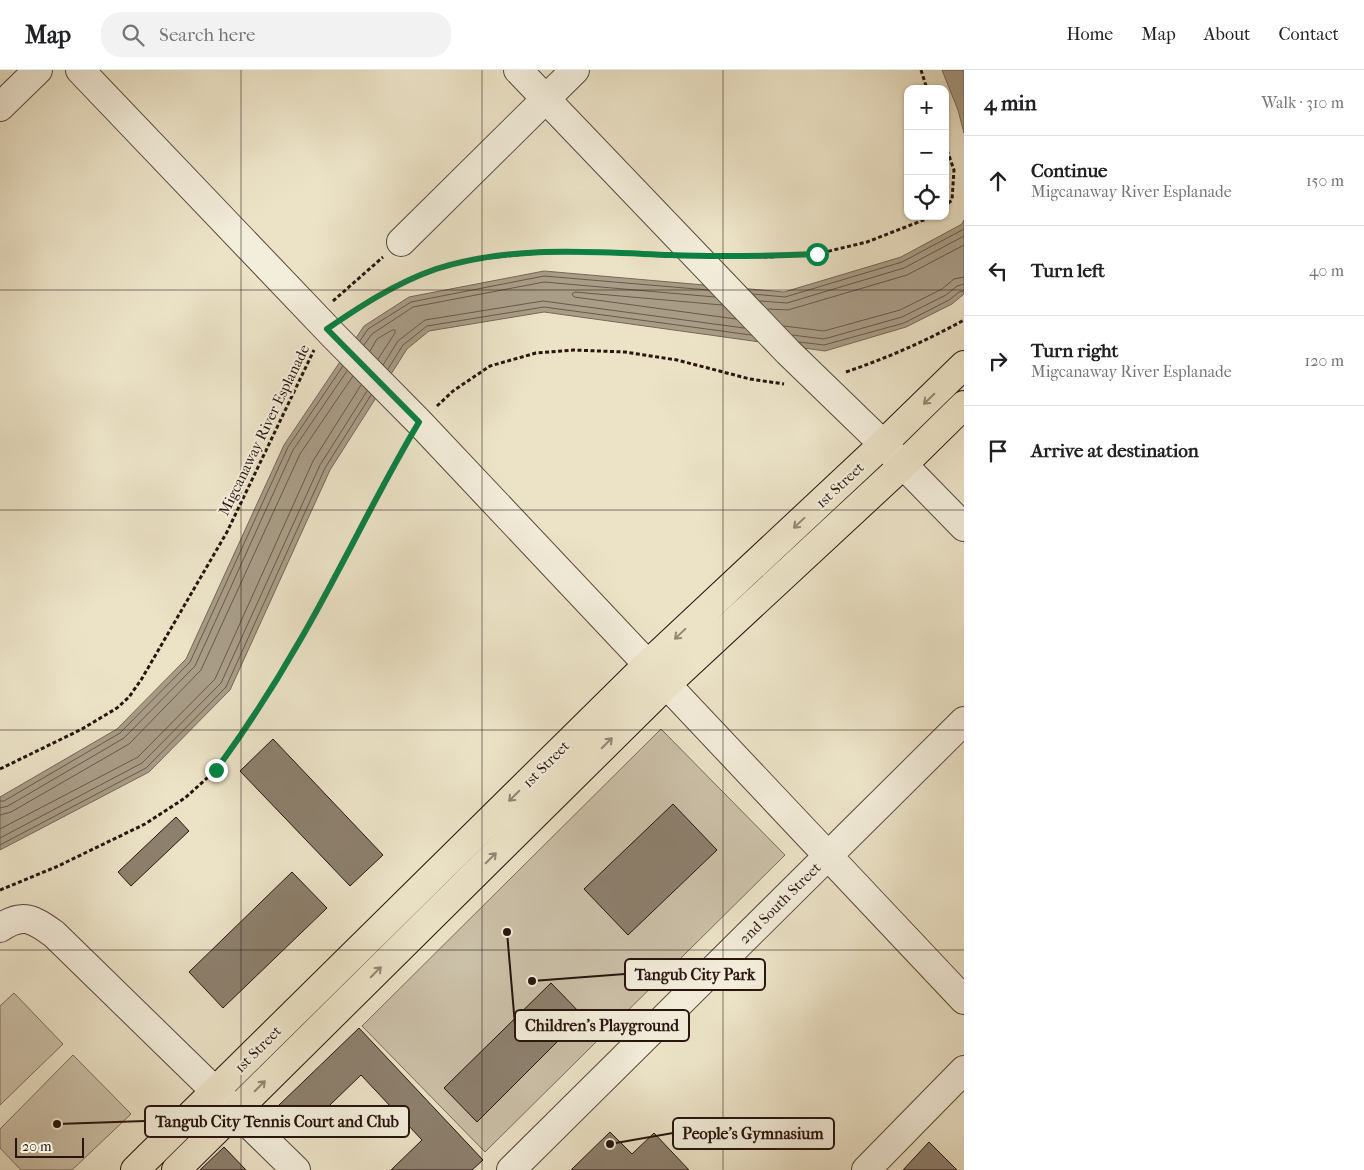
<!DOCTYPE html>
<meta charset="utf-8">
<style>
body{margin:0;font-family:"IM FELL French Canon",serif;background:#f2f2f2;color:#202124}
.controls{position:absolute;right:15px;top:15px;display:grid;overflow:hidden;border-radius:10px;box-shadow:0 1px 4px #0004}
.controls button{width:45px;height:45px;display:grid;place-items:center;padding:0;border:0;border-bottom:1px solid #e0e0e0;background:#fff;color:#202124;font:25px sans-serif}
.scale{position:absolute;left:15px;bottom:12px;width:69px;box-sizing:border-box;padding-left:5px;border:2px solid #27150e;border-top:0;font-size:14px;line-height:18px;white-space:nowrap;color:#27150e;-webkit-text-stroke:4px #f3eddb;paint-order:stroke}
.stop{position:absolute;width:15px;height:15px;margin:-11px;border:4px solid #0b8043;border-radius:50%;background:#fff}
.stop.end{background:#0b8043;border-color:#fff;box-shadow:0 1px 5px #0008}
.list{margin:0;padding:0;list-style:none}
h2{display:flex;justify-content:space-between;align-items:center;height:65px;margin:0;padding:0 20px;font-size:21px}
h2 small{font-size:16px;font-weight:400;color:#757577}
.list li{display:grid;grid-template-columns:32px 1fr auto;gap:15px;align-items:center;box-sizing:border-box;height:90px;padding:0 20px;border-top:1px solid #e0e0e0}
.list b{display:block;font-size:19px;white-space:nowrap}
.list p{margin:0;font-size:16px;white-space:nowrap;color:#757577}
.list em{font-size:16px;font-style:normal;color:#757577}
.icon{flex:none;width:28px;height:28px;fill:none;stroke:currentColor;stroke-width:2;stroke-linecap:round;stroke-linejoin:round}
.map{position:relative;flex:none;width:964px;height:1100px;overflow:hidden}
header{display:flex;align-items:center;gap:30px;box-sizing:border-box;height:70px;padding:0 25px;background:#fff;border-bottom:1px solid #e0e0e0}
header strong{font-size:24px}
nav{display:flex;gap:28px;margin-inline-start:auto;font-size:18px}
.search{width:350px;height:45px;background:#f2f2f2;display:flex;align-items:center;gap:12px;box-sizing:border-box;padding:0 18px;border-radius:20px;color:#757577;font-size:19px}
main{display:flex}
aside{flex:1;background:#fff}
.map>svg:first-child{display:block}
</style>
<header>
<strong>Map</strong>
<div class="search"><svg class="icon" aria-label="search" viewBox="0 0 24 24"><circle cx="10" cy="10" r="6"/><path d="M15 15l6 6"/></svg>Search here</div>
<nav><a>Home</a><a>Map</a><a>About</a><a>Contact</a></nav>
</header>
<main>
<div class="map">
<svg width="964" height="1100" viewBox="0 0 964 1100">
<rect width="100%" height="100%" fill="#ece3c7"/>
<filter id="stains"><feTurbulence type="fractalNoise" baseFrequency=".004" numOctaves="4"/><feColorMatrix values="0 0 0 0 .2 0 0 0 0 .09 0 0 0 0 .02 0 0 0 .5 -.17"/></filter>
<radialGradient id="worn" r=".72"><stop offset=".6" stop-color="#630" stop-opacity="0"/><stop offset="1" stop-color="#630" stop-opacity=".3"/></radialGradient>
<path fill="#cbc0a8" stroke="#796a5b" d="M661,659L785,785L485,1082L362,956Z
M14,923L63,974L0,1035V936Z
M73,985L131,1044L72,1100H21L0,1078V1059Z"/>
<path fill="#a99d88" stroke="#756757" d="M942,0H964V63L958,40Z
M964,150V224L952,234L906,257L825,281L544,242L429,261L407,279L330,400L230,620L149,702L0,780V727L117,659L186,589L284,375L364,256L409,227L544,201L784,222L901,187L962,154Z"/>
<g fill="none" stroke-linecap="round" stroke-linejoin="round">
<path stroke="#68594b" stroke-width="1" d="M753,224L785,227L902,192L964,159
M760,231L787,233L904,198L964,166
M722,235L575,222L572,224L574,227L736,249
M768,239L788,240L907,205L964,175
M784,256L824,261L900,240L942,219L954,209L964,207
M792,265L824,269L902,247L946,225L957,216L964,214
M360,271L368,259L411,232L544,206L708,220
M799,272L824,275L904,253L949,230L959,222L964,221
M364,275L372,264L413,237L544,212L715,227
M370,281L377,269L392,260H395V263L378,289
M383,295L398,271L425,250L543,231L744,258
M388,299L403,275L427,256L544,237L751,265
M0,731H4L120,663L190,592L288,377L343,296
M0,738L8,736L124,668L195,596L293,380L347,301
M0,745L11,742L129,674L201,600L300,384L353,306
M0,759L138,687L215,609L313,391L361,315
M0,768L142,693L221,613L320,395L367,321
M0,775L146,698L226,617L325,398L371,325"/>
</g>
<path fill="#8d806e" stroke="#27150e" d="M273,669L383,785L350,816L240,701Z
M673,734L717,780L628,865L584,819Z
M176,747L189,761L131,816L118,802Z
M292,802L327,838L223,938L189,902Z
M551,913L583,946L477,1052L444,1018Z
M359,958L483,1090L472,1100H391L422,1070L361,1005L302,1062L278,1036Z
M610,1062L632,1084L654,1063L689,1100H571Z
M929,1072L957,1100H903Z
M224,1077L246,1100H200Z"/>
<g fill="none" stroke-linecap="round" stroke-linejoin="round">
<defs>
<path id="minor" d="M80,0L333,265L419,352L964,930
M518,0L788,282L883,374L964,457
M0,37L38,0
M401,172L575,0
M0,858C23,842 33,849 54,864L296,1100
M511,1100L964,651
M866,1100L964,1000"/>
<path id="major" d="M135,1100L648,594L883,374L964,295
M176,1100L667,614L903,395L964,335"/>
</defs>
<use href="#minor" stroke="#58483c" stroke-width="30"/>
<use href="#major" stroke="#27150e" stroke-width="30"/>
<path stroke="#27150e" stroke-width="3" stroke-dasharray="4 2.5" stroke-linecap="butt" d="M921,0L927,19
M945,74L954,100L952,130L945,136
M731,186L768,187L817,184L867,172L934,146
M333,231L383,187
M346,245L397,215L436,199L476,189L560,181L659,184
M846,302C887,288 926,271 964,250
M437,336L453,321L490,296L536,283L574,280L625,282L677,290L750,309L784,314
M0,699L82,659L117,638L129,627L141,610L227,462L314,280
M0,820L56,797L145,754L185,728L216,700L245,660L299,572L390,401L407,373"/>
<use href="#minor" stroke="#f3eddb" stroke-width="28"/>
<use href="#major" stroke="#ece3c7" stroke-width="28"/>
</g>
<defs><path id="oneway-shaft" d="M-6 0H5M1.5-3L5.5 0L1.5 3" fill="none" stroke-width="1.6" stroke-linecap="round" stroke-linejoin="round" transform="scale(1.25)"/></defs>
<g stroke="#938674">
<use href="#oneway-shaft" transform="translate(929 329) rotate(136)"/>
<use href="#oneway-shaft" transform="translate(799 453) rotate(137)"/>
<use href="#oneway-shaft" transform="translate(680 564) rotate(137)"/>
<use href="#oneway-shaft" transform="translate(607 673) rotate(-45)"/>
<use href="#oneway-shaft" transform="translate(514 726) rotate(135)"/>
<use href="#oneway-shaft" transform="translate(491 788) rotate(-45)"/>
<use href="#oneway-shaft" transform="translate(376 902) rotate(-45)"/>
<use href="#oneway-shaft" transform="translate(260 1016) rotate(-45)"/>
</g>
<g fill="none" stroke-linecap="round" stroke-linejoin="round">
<path stroke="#0b8043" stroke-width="6" d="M216,700C246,659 274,616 299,572C341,500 376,424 419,352L327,259C362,235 396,213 436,199C511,175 592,182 670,185C719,187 768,186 817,184"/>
</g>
<path fill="none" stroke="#27150e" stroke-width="1" stroke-opacity="0.55" d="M241,0V1100M482,0V1100M723,0V1100M0,220H964M0,440H964M0,660H964M0,880H964"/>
<g text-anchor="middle" stroke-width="4" stroke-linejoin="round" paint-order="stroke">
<g font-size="15" fill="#27150e" stroke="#f3eddb">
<text transform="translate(264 360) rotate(-64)" y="5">Migcanaway River Esplanade</text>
<text transform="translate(840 415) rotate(-43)" y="5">1st Street</text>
<text transform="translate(546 694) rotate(-45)" y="5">1st Street</text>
<text transform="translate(780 833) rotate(-45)" y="5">2nd South Street</text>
<text transform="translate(258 979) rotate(-45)" y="5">1st Street</text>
</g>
</g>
<path fill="none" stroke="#27150e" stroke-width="2" d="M532 911L625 904M507 862L515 955M57 1054L145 1051M610 1074L673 1063"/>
<g fill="#27150e" stroke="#f3eddb" stroke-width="2">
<circle cx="532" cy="911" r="5"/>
<circle cx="507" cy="862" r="5"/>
<circle cx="57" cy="1054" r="5"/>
<circle cx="610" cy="1074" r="5"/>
</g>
<g fill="#f3eddb" stroke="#27150e" stroke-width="2">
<rect x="625" y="889" width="140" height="31" rx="5"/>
<rect x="515" y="940" width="174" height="31" rx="5"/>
<rect x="145" y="1036" width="264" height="31" rx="5"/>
<rect x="673" y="1048" width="161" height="31" rx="5"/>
</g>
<g font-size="16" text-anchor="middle" font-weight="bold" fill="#27150e">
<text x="695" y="910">Tangub City Park</text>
<text x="602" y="961">Children's Playground</text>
<text x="277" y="1057">Tangub City Tennis Court and Club</text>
<text x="753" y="1069">People's Gymnasium</text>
</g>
<rect width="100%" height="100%" filter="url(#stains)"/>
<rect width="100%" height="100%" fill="url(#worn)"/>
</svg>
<div class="controls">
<button>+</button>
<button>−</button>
<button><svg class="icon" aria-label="locate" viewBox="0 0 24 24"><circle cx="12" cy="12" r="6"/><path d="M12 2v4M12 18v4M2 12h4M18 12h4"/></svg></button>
</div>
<div class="scale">20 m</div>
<div class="stop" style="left:817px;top:184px"></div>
<div class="stop end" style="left:216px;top:700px"></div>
</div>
<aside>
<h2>4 min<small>Walk · 310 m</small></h2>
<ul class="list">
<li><svg class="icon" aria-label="ahead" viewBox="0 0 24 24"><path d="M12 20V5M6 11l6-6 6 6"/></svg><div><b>Continue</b><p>Migcanaway River Esplanade</p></div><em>150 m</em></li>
<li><svg class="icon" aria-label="left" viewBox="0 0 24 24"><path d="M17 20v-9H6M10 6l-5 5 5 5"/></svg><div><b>Turn left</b></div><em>40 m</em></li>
<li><svg class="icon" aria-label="right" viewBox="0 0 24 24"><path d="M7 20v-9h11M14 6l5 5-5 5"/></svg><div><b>Turn right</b><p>Migcanaway River Esplanade</p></div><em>120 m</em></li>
<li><svg class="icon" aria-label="arrive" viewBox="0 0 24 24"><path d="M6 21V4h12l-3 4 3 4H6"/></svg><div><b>Arrive at destination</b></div></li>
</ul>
</aside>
</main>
